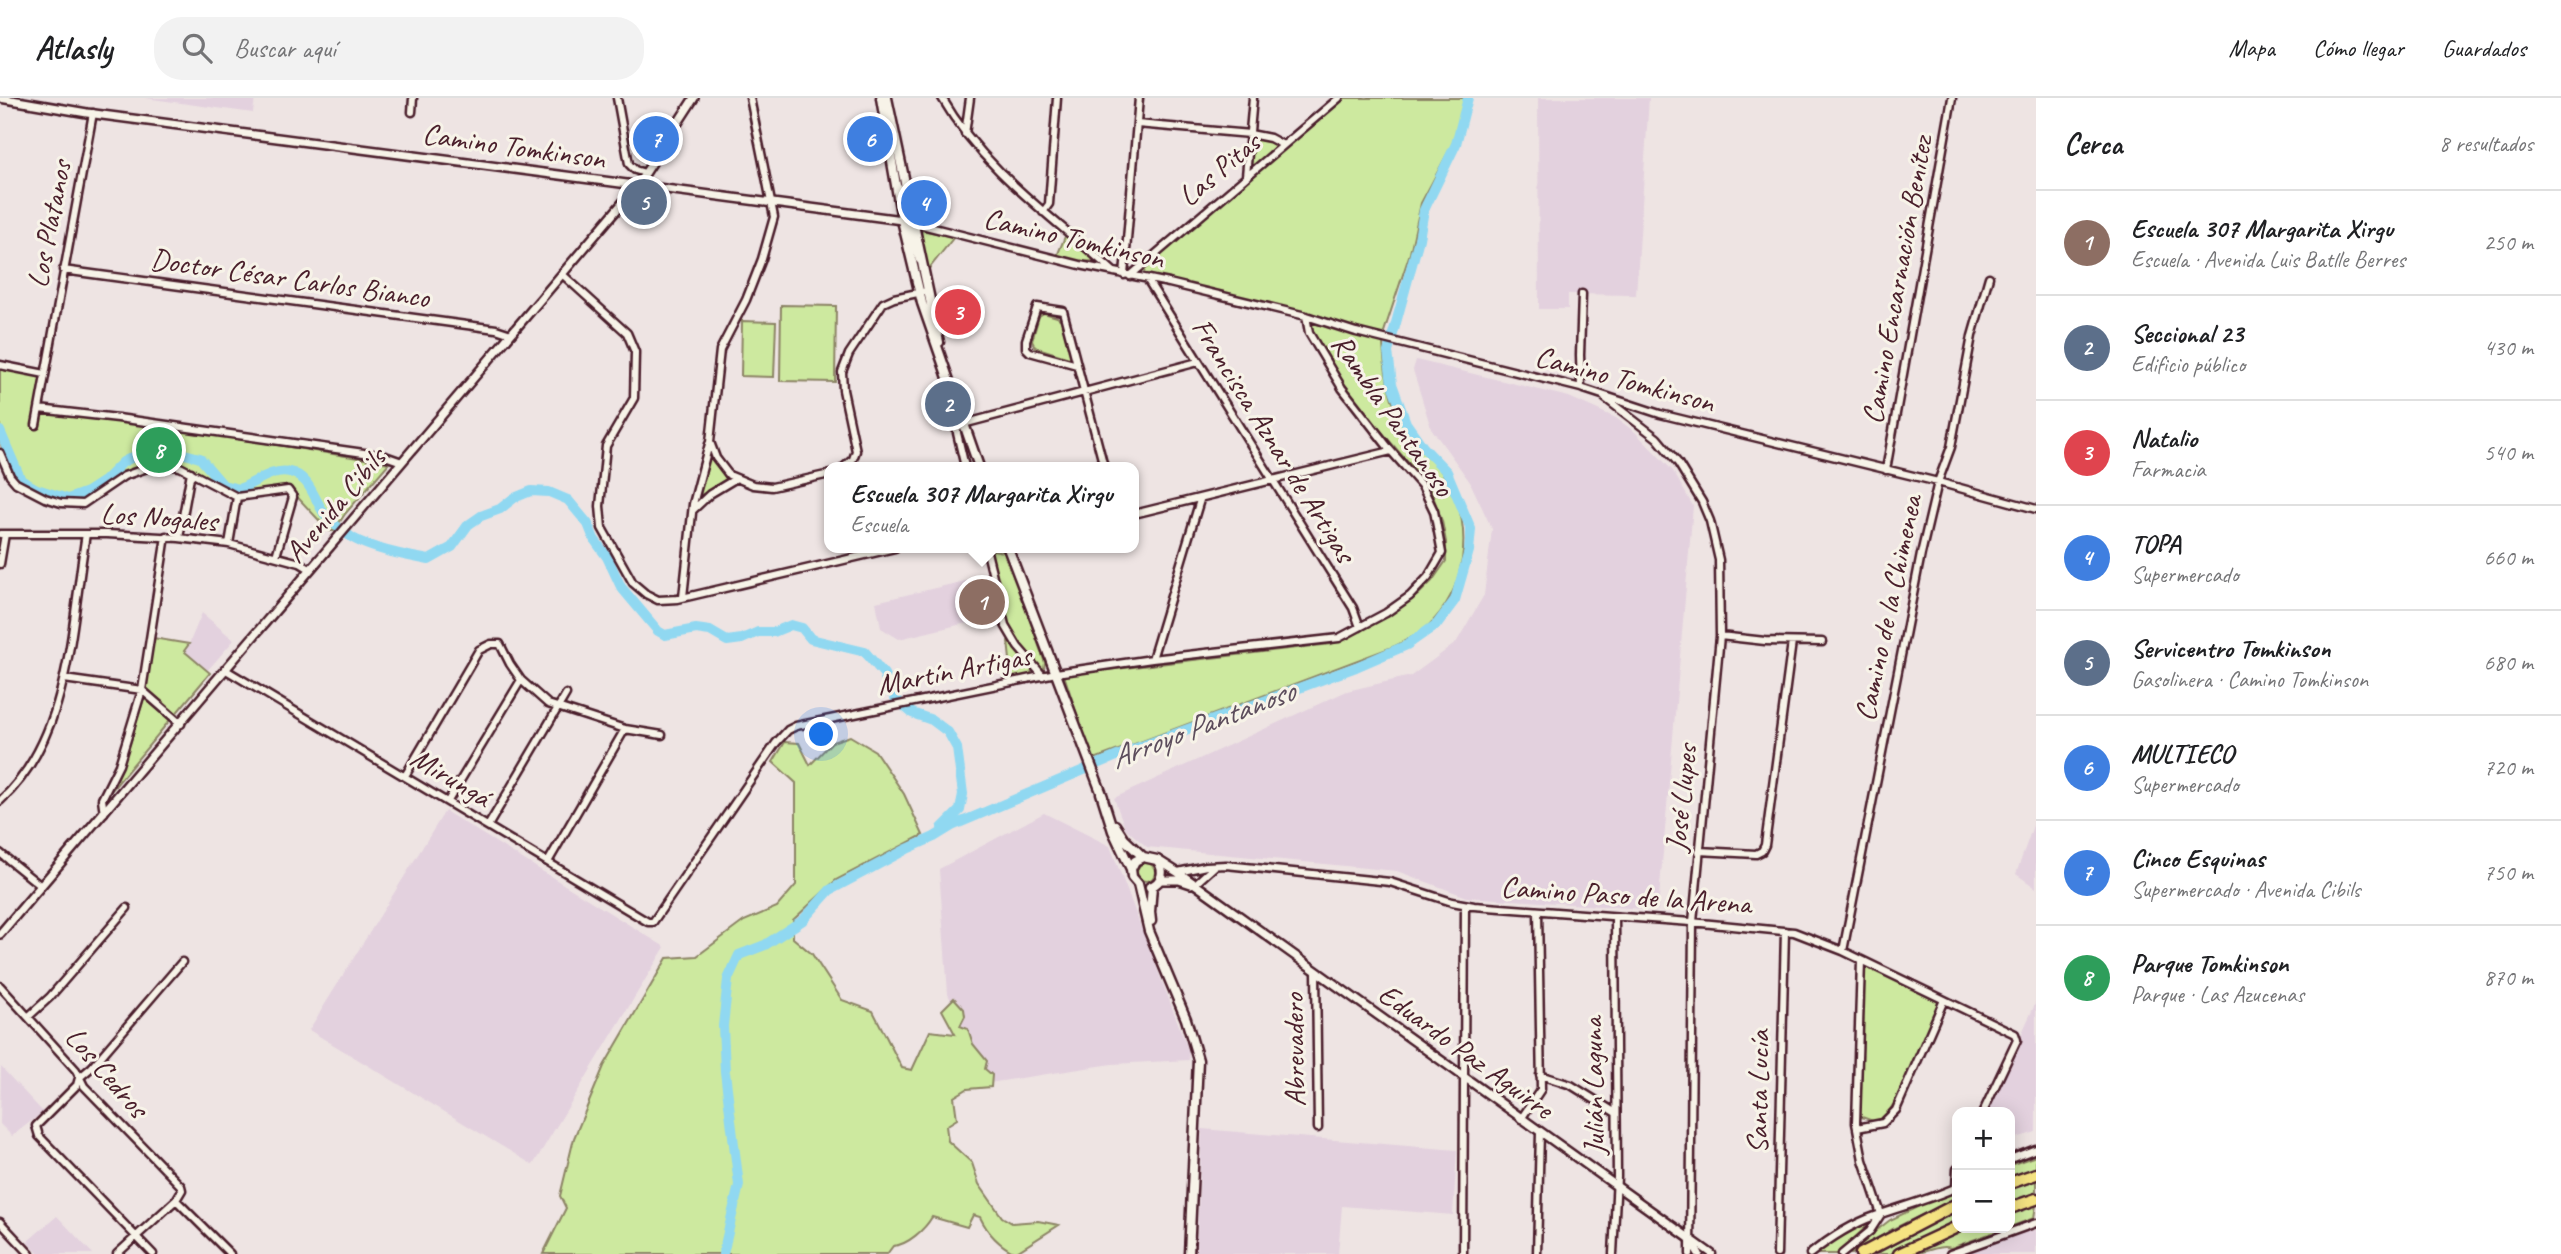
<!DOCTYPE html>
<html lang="es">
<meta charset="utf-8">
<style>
body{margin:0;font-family:Caveat,sans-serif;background:#f2f2f2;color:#202124}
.controls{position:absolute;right:21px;bottom:21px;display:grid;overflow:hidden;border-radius:14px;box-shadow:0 4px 18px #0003}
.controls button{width:63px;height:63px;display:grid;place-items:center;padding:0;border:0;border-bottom:2px solid #e0e0e0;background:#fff;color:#202124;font:35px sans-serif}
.you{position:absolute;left:822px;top:637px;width:24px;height:24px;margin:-18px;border:5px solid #fff;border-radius:50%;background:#1a73e8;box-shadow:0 0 0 10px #1a73e833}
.badge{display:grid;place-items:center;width:46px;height:46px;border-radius:50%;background:#d93025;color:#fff;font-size:23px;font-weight:700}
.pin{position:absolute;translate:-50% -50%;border:4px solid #fff;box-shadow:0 2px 7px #0006}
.popup{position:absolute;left:824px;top:364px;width:315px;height:91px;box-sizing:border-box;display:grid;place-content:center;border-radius:14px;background:#fff;filter:drop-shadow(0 2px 5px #0005);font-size:23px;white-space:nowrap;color:#757577}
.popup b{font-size:26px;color:#202124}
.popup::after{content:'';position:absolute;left:50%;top:100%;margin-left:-14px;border:14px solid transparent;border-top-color:#fff}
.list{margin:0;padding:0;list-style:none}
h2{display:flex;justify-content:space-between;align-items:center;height:91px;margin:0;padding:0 28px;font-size:30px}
h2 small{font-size:23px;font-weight:400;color:#757577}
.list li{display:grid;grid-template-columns:46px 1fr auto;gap:21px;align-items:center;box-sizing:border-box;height:105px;padding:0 28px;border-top:2px solid #e0e0e0}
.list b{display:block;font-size:26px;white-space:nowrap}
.list p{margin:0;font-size:23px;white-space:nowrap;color:#757577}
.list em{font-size:23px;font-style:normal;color:#757577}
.icon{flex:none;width:38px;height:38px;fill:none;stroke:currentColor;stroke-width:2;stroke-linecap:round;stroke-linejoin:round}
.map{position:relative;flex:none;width:2036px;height:1156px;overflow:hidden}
header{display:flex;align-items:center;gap:42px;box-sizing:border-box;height:98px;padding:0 35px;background:#fff;border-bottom:2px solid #e0e0e0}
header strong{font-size:33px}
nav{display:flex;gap:38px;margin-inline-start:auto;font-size:24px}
.search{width:490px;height:63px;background:#f2f2f2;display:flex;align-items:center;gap:18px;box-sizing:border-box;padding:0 24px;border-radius:28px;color:#757577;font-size:26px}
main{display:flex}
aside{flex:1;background:#fff}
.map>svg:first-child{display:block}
</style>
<header>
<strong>Atlasly</strong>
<div class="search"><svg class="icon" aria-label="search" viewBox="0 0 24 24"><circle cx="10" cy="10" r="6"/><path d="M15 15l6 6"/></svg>Buscar aquí</div>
<nav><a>Mapa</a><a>Cómo llegar</a><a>Guardados</a></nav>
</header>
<main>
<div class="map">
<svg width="2036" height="1156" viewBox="0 0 2036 1156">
<rect width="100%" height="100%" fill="#eee4e3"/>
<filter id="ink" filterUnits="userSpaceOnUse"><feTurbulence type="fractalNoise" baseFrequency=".0143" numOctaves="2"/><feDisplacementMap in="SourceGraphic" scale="14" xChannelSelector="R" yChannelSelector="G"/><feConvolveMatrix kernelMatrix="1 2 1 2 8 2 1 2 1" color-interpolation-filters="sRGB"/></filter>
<g filter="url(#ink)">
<path fill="#e3d1de" d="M145,0H255L253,15Z
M1538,0H1649L1636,197L1568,196V211H1539Z
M1416,262L1569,299L1616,320L1635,334L1673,373L1693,408L1658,812L1467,799L1397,773L1147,749L1125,730L1114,700L1347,593L1411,578L1456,545L1484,497L1492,431L1470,384L1431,330L1413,272Z
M982,479L992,519L899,541L881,530L876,504Z
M202,515L234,542L207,573L184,553L189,546Z
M445,713L665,849L533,1067L309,932Z
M1044,715L1110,748L1188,951L1189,962L1112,966L989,985L948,896L939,771Z
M2036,719V790L2016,776Z
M2036,904V1034L2010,1042V1014H1986Z
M1,969L43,1014L12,1038L0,1026Z
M1202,1031L1457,1052L1453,1117L1342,1108L1338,1156H1196Z
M57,1118L93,1156H39L28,1145L29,1142Z
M2036,1132V1156H1963L2028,1133Z"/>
<path fill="#cde99f" stroke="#8c8465" stroke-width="2" d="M1345,0H1468L1452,47L1421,105L1410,155L1383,237L1144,176L1145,170L1171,146Z
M1254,39L1275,45L1277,49L1250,72L1252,41Z
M922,132L954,139L928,172L920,137Z
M1066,136L1091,156L1093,161L1092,163L1082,164L1057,158Z
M781,207L836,208L835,284L780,283Z
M1044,215L1057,219L1061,222L1071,258L1069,260L1035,249L1032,243L1039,218Z
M742,223L776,224L774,279L741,278Z
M1314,224L1383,244C1384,269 1388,295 1398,317C1411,343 1436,360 1449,386C1474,432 1466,493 1427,529C1418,537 1406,542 1395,548L1092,662L1064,577L1331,546L1348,540L1418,497L1432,483L1446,463V444L1442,423L1430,390L1351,298L1308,227L1309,225Z
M0,271L41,279L37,315L128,323L389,365L345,416L334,433H329L288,389L239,396L230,393L187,368L171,363L151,366L124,375L79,403L55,402L17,383L5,359L0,344Z
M708,358L715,361L726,381L701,397L698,392Z
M993,452L1004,454L1008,460L1045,565L1044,570H1039L1035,566L1012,537L1007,524L991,454Z
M153,540L189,546L184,553L210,575L174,618L144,591Z
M1010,542L1032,571L1031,577L1012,580L1008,543Z
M144,600L170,622L106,699L128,652Z
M850,638L875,653L904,696L923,737L836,782L793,822V840L812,856L842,902L873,913L902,970L912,972L930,933L955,936L942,912L954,900L964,911L965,918L960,928L968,931L973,946L987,963L985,971L992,977L991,989L967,991L954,999L957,1021L946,1028L948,1043L972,1065L979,1086L1002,1119L1012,1125L1038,1123L1059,1127L1015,1155C999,1147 988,1136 980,1119L973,1117L967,1129L932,1119C925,1131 908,1147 893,1148L887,1156H543L566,1110L560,1098L574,1040L604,968L667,860L697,858L744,823L777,809L796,787V685L773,664L785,644L799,645L810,667L832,644Z
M1137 774a9 9 0 1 1 18 0a9 9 0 1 1-18 0Z
M1867,867L1940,903C1930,925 1899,1007 1883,1020C1880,1022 1877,1022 1873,1023L1859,1018L1864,871Z
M2036,1058V1071L2010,1080V1067Z
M2036,1081V1096L2010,1104V1090Z
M1957,1090V1100L1893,1131L1852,1156H1846L1890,1122Z
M2036,1107L2034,1120L2010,1129V1115Z
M1957,1111V1124L1891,1156H1869Z
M1873,1122L1838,1156H1816L1843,1136Z
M1970,1130H2006L1951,1150C1938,1146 1924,1156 1911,1156Z"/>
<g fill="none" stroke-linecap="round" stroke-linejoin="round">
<path stroke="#90d8f1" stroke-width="10" d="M0,333L21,382L37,391L68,401L87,394L104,383L123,364L145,353L161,350L200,360L223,387L239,391C253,386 273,370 289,374C311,378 314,403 326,418C332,425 340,431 347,436C364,450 407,458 429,462L452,449L468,427L481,418L500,411L514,400L531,393L549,394L568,402L588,426L594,441L607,459L621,489L658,533L665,537L696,531L710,533L727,543L742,541L758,534H774L791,527L802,530L811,541L865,554L884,576L889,592L898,603L912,615L932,622L948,634L957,650L963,696L960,712L942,730
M723,1156L739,1087L725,974L723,928L728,881L739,857L765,847L803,822L830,792L907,751L934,739L952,728L1131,652L1356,569L1407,547L1437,526L1455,502L1469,453L1471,431L1447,374L1423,349L1406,325L1392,286L1388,254L1419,141L1424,112L1456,46L1468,0"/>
<defs>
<path id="minor" d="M617,0L629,66L635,72L645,75
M750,0L774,119L762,161L746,202L720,252L710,344L716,360L729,377L753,387L772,389L830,376
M942,0C984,73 1053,119 1114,174
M412,14L413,0
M1137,26L1250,36L1270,40L1283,47
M965,36L970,0
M1246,78L1253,0
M899,89L910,123
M1043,114L1049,106L1057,0
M902,122L1080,167L1169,185L1306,218L1356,234L1581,290L1660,316L1938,384L2036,411
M906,123L919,162
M63,172L496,231L511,236
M562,176L627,235L635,254L634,300L606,348L600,408L602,430L633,485L646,496L658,502L678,501L895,450
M1124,177L1139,0
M1130,178L1339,0
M1147,181L1353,510L1360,529
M0,267L45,276
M1077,267L1030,254L1026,250V242L1037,209L1063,213C1077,265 1090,317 1104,369
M1581,290L1580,257L1582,196
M1605,300L1657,340L1678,365L1702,404L1710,423L1719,462L1720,538L1693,824L1690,1156
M39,311L118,320L385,358L402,364
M36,327L93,15
M0,355L10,378L16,385L45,400L61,405L83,406L124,378L150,369L167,367L180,369L237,399L288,392L293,399L276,458
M844,369L853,361L856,353L843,292L842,274L849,256L883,205L894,200L927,193
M965,369L957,335V330L963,326L1198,264
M1886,372L1952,0
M693,412L710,396L735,381
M1134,416L1391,353
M0,436H107L179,440L229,446L300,465L310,471
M179,440L191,374
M229,446L237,399
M986,450L1005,527L1018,549L1043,578
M0,466L5,436
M683,499L693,406L709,346
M1720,538L1765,543L1822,544
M1152,561L1200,402
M226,572L648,824H653L776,645L788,632L796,628L1056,575L1152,561L1339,540L1386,515L1410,498L1428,479L1442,455L1434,413L1422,388L1391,353L1342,290L1309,235L1306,218
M64,581L142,592L181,626
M405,678L479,552L491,546H500L510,566L521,582L548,606L625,631L662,637
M0,703C71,639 71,525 86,436
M448,703L521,582
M104,715L102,701L119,667L142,592L166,438
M488,728L566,596
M1699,753L1756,756L1762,753L1765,747L1792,544
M0,755L41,788
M548,764L625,631
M1178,774L1206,768L1226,767L1390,784L1452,804L1474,808L1691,824L1794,834L1843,853L2015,936L2017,942L1983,1014
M1195,786L1215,768
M1843,853L1921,456L1938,384L1951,349L1972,238L1989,179
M1861,863L1856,1025L1863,1062L1881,1116
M1316,873L1318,1030
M0,888L76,972L84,988L181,1088L182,1092L176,1102L117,1156
M28,919L50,899L127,810
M1540,977L1571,987L1616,1015
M1521,1021L1541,991L1538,813
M1857,1030L1883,1025L1896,1012L1944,902
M2010,1061L2036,1051
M1956,1090L1957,1071
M176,1102L230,1156
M0,1124L30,1156
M1691,1141L1712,1156
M153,1156L39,1038L36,1028L77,987L79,980L92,969L182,864
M1463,1156L1465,807
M1537,1156L1540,1034
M1613,1156L1617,1079L1615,819
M1777,1156L1785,833
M1810,1156C1829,1141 1852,1126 1875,1118C1903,1108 1931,1101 1957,1089
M1842,1156L1870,1133L1881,1116
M1950,1156L2036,1125"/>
<path id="tertiary" d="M0,0L87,15L902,122
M1158,762L1185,779L1689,1140L1699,1156
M1160,782H1179L1191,786
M0,836L637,88L694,0"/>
<path id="secondary" d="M881,0L902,122L922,205L979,369
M887,0L939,244
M1008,450L1103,699
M1101,695L1113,733L1131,771L1132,779L1138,786L1149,833L1186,921L1198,962L1189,1156
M1115,727L1124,741L1143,759
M1131,771L1135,763L1143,759L1157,762C1165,772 1163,784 1150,789
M1151,823L1150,814L1152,788"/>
<path id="trunk" d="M2010,1085L2036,1076
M2010,1110L2036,1101
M1861,1156L1957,1106
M1899,1156L1957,1129"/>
</defs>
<use href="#minor" stroke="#4a1f2b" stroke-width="11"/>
<use href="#tertiary" stroke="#4a1f2b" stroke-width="12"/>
<use href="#secondary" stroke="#4a1f2b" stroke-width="13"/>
<use href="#trunk" stroke="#4a1f2b" stroke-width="15"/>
<use href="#minor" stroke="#f7f3e8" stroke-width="6"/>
<use href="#tertiary" stroke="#f7f3e8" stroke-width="7"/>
<use href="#secondary" stroke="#f7f3e8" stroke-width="8"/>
<use href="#trunk" stroke="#f5e382" stroke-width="10"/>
</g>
</g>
<g text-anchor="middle" stroke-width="6" stroke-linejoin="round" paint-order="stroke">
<g font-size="30" fill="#4a1f2b" stroke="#f7f3e8">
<text transform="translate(514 48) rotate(8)" y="10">Camino Tomkinson</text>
<text transform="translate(1219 71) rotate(-40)" y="10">Las Pitas</text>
<text transform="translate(49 126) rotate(-79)" y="10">Los Platanos</text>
<text transform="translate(1074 140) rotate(13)" y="10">Camino Tomkinson</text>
<text transform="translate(290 180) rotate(8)" y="10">Doctor César Carlos Bianco</text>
<text transform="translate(1897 182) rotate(-80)" y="10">Camino Encarnación Benítez</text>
<text transform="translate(1625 281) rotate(15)" y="10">Camino Tomkinson</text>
<text transform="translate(1393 317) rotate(55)" y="10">Rambla Pantanoso</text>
<text transform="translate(1274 342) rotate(58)" y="10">Francisca Aznar de Artigas</text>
<text transform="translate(335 407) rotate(-50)" y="10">Avenida Cibils</text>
<text transform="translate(159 419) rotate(4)" y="10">Los Nogales</text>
<text transform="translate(1888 510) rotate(-78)" y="10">Camino de la Chimenea</text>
<text transform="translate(954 572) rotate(-11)" y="10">Martín Artigas</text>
<text transform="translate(451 679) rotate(31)" y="10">Mirungá</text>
<text transform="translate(1681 700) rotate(-84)" y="10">José Llupes</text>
<text transform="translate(1626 797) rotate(4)" y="10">Camino Paso de la Arena</text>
<text transform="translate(1294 952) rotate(-91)" y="10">Abrevadero</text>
<text transform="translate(1466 953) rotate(36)" y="10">Eduardo Paz Aguirre</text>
<text transform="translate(107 974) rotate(49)" y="10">Los Cedros</text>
<text transform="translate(1593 988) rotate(-91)" y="10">Julián Laguna</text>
<text transform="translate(1758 994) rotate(-89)" y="10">Santa Lucía</text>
</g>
<g font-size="32" font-style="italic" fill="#5c4d5c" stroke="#f7f3e8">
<text transform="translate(1202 626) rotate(-21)" y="11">Arroyo Pantanoso</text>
</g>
</g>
</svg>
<div class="controls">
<button>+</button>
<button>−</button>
</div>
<div class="you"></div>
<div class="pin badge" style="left:982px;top:504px;background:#8d6e63">1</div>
<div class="popup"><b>Escuela 307 Margarita Xirgu</b>Escuela</div>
<div class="pin badge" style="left:948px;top:306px;background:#5c6f8a">2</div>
<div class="pin badge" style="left:958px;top:214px;background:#e0444e">3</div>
<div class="pin badge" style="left:924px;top:105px;background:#3f7fe0">4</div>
<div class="pin badge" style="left:644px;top:104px;background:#5c6f8a">5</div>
<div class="pin badge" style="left:870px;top:41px;background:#3f7fe0">6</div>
<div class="pin badge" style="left:656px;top:41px;background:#3f7fe0">7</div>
<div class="pin badge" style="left:159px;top:352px;background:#2e9e5b">8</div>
</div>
<aside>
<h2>Cerca<small>8 resultados</small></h2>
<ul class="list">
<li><span class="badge" style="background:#8d6e63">1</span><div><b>Escuela 307 Margarita Xirgu</b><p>Escuela · Avenida Luis Batlle Berres</p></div><em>250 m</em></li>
<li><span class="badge" style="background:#5c6f8a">2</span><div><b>Seccional 23</b><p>Edificio público</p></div><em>430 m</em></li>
<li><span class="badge" style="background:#e0444e">3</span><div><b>Natalio</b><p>Farmacia</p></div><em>540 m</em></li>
<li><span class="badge" style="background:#3f7fe0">4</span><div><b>TOPA</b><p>Supermercado</p></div><em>660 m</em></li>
<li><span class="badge" style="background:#5c6f8a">5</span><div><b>Servicentro Tomkinson</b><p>Gasolinera · Camino Tomkinson</p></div><em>680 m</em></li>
<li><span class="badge" style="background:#3f7fe0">6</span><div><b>MULTIECO</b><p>Supermercado</p></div><em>720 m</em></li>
<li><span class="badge" style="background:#3f7fe0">7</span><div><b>Cinco Esquinas</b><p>Supermercado · Avenida Cibils</p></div><em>750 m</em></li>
<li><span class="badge" style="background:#2e9e5b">8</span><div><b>Parque Tomkinson</b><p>Parque · Las Azucenas</p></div><em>870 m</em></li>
</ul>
</aside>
</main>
